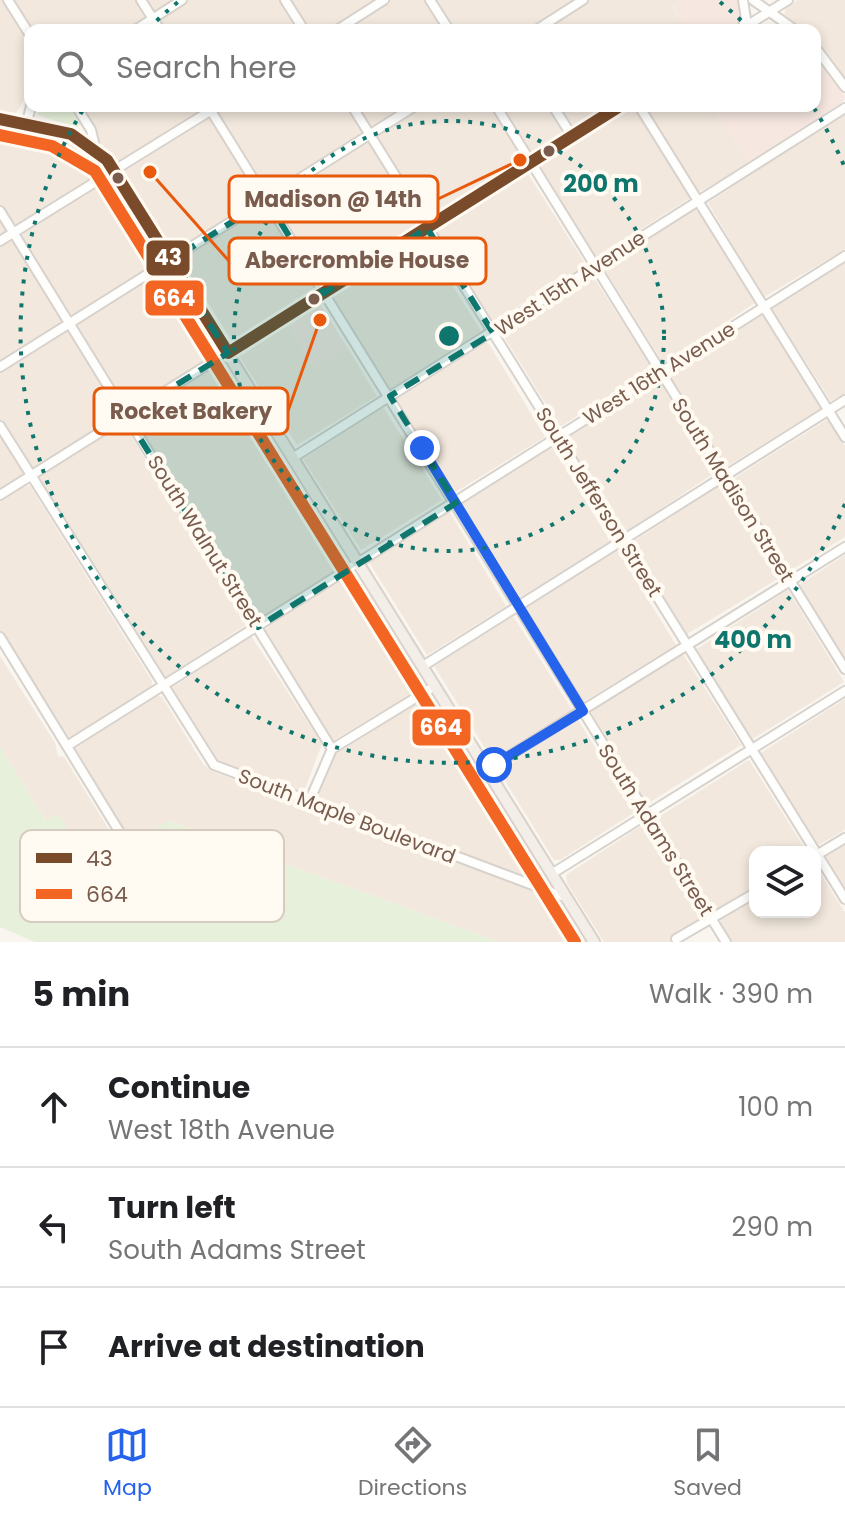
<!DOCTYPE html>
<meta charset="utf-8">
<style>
body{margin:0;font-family:Poppins,sans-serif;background:#f2f2f2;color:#202124}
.controls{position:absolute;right:24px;bottom:24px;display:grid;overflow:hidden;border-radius:16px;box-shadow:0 4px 12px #0003}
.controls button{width:72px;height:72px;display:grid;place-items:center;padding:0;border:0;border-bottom:2px solid #e0e0e0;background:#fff;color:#202124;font:40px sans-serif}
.stop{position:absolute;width:24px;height:24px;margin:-18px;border:6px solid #2563eb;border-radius:50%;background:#fff}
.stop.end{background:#2563eb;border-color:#fff;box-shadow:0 2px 8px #0008}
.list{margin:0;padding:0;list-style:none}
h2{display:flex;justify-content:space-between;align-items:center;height:104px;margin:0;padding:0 32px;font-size:34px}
h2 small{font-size:26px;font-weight:400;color:#757577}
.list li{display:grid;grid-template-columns:52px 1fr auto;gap:24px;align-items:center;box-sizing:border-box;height:120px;padding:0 32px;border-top:2px solid #e0e0e0}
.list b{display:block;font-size:30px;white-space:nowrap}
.list p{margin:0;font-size:26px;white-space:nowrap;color:#757577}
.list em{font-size:26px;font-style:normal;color:#757577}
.icon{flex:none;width:44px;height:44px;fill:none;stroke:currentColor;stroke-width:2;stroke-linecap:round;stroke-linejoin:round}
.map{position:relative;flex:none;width:845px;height:942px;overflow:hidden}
.search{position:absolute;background:#fff;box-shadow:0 4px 12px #0003;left:24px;right:24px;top:24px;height:88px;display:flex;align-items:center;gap:20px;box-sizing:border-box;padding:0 28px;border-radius:16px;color:#757577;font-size:30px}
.sheet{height:464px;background:#fff}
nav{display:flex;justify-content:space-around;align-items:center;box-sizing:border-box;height:112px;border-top:2px solid #e0e0e0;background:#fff;font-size:22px;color:#757577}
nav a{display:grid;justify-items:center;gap:4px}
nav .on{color:#2563eb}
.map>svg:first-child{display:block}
</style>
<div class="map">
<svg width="845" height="942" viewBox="0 0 845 942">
<rect width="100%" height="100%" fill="#f9f5ef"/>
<path fill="#f2e8dd" d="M0,0H680L672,6L687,30H30V90L16,113L0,111Z
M798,0H845V81L815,39V30H803L784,15L786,8Z
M80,106H611L233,342L117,162L99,141Z
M627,106L635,108L690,198L595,258L538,165L541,160Z
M645,106H711L750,164L699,192Z
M845,113V249L764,297L708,203Z
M0,127L52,135L80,149L97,164L110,179L215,349L211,356L0,490Z
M526,171L586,265L491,323L434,231L437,226Z
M694,210L700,211L755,303L663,363L604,268Z
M422,237L481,331L390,389L332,296Z
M845,261V394L831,401L772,309Z
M592,275L652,368L560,427L501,332Z
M758,315L765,317L820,409L726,467L669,375Z
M285,321L314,367L347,347L377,396L297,445L239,356L242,349Z
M484,342L489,344L545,437L454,493L396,399Z
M219,361L225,363L347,560L345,565L259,619L132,419Z
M654,381L661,383L716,472L625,532L565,438Z
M383,407L442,500L361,550L303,459Z
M828,419L845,446V537L791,570L733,479Z
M119,425L125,426L247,624L164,678L39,479L41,474Z
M552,446L610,541L520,597L461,504Z
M722,484L781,577L687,634L631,543Z
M24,485L30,486L152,681L151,687L70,738L66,739L0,636V500Z
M449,511L506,606L427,655L369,562Z
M617,550L676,645L583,702L525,608Z
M845,555V658L799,585Z
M350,574L358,577L423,684L420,689L334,740L263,630Z
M788,590L844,682L751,740L695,650Z
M513,616L572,710L492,759L434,666Z
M251,636L322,744L303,794L217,763L170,689Z
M683,654L741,745L647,804L591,712Z
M0,656L55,743L58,756L64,757L121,849L128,846L156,892L134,905L92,897L75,870L88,862L59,815L47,822L0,747Z
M156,695L162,697L203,764L214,772L557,900L585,942H499L169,821L133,842L124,835L72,752L75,745Z
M425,697L433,699L538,867L537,877L526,878L317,800L331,757Z
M845,699V830L817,846L759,754Z
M578,720L635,812L560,860H554L499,771Z
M749,760L807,852H755V886L714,911L657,818Z
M641,826L651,834L701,919L672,938L673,942H604L567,883L566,875Z
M845,841V894L823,857Z
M815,865L845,913V942H732L720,920L755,898V912H815Z"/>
<path fill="#f6e7e0" d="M681,0H738L742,20L732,30H687L672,5Z
M815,54L827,66L845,96L844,101L750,164L711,106H815Z
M319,303L347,347L314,367L285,321Z"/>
<path fill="#e6f0da" d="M35,106H68L80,124L76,128L38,115Z
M0,747L46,821L59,814L88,862L76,870L92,897L134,905L155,893L128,846L168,821L499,942H35L0,927Z"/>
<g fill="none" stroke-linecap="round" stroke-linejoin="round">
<defs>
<path id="minor" d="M8,0L30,35
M141,0L160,30
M285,0L304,30
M430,0L449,30
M753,0L795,30
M135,30L182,0
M337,30L384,0
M536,30L583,0
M740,30L788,0
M741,30L746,19L743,0
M815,47L845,87
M76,106L91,130L96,151
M208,106L726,942
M352,106L845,899
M496,106L845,669
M553,106L572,136
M639,106L845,437
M27,122L31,106
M0,211L332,749
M0,241L218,106
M0,367L415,106
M0,426L214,765L567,898
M294,457L845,108
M0,495L620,106
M0,637L122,836
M423,666L845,400
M67,746L845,256
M488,769L845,547
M309,802L332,749L435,686
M815,856L845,838
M553,873L845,691
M676,939L755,893"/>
<path id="major" d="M0,119C42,124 75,131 107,160L594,942"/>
</defs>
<use href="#minor" stroke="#d8d2cd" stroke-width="12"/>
<use href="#major" stroke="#dad1cc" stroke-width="14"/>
<use href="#minor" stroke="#fefefd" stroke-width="8"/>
<use href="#major" stroke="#f3eee7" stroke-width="10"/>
<defs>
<path id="bus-1" d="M0,119L71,134L107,160L228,353
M228,353L620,106"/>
<path id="bus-2" d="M0,135L52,146L95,171L575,942"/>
</defs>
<use href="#bus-1" stroke="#fffaf2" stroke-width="18"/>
<use href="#bus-2" stroke="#fffaf2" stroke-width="18"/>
<use href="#bus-1" stroke="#7a4b2a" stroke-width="12"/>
<use href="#bus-2" stroke="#f26522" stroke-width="12"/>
</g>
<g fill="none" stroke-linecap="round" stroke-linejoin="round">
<path stroke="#2563eb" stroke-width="10" d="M422,448L583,711L494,765"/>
</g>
<path fill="#0f766e" fill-opacity="0.2" stroke="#0f766e" stroke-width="6" stroke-dasharray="16 10" stroke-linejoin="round" d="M267,200L324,293L427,228L493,333L390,396L456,503L258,627L126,416L228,353L170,261Z"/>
<g fill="none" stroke="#0f766e" stroke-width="4" stroke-dasharray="4 8">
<circle cx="449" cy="336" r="215"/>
<path d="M845 504A430 430 0 1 1 84 108M148 29A430 430 0 0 1 178 2M720 2A430 430 0 0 1 750 29M814 108A430 430 0 0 1 845 168"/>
</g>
<g fill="#795c4d" stroke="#fffaf2" stroke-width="3">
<circle cx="549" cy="151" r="7"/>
<circle cx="118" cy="178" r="7"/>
<circle cx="314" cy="299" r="7"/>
</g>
<g text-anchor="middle" stroke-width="8" stroke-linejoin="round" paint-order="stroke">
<g font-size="20" fill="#795c4d" stroke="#fffaf2">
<text transform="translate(570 283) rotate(-33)" y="7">West 15th Avenue</text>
<text transform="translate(659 373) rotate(-32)" y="7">West 16th Avenue</text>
<text transform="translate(733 490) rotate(58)" y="7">South Madison Street</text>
<text transform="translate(599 502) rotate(58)" y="7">South Jefferson Street</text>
<text transform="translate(205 541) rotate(58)" y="7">South Walnut Street</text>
<text transform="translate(347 816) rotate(21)" y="7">South Maple Boulevard</text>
<text transform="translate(656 830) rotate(58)" y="7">South Adams Street</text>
</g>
</g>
<rect x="20" y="830" width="264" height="92" rx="12" fill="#fffaf2" stroke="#d7cbc0" stroke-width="2"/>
<rect x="36" y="853" width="36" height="10" fill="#7a4b2a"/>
<rect x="36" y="889" width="36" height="10" fill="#f26522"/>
<g font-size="22" fill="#795c4d">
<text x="86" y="866">43</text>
<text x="86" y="902">664</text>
</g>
<circle cx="449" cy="336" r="12" fill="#0f766e" stroke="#fffaf2" stroke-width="4"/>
<g font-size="24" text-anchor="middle" font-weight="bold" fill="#0f766e" stroke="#fffaf2" stroke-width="8" stroke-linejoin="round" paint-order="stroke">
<text x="601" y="192">200 m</text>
<text x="753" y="648">400 m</text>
</g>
<path fill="none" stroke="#e8590c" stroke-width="3" d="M520 160L438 199M150 172L229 261M320 320L288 411"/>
<g fill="#e8590c" stroke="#fffaf2" stroke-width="3">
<circle cx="520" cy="160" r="8"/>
<circle cx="150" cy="172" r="8"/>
<circle cx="320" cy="320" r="8"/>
</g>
<g fill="#fffaf2" stroke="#e8590c" stroke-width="3">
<rect x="229" y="176" width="209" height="46" rx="8"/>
<rect x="229" y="238" width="257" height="46" rx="8"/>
<rect x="94" y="388" width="194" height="46" rx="8"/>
</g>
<g font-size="22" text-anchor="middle" font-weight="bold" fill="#795c4d">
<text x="333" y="207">Madison @ 14th</text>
<text x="357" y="268">Abercrombie House</text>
<text x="191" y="419">Rocket Bakery</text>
</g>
<g stroke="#fffaf2" stroke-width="3">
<rect x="145" y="239" width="46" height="38" rx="8" fill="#7a4b2a"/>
<rect x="144" y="279" width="61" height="38" rx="8" fill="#f26522"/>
<rect x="411" y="708" width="61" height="39" rx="8" fill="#f26522"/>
</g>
<g font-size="22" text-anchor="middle" font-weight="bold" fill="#fff">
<text x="168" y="265">43</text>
<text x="174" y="306">664</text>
<text x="441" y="735">664</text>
</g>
</svg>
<div class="controls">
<button><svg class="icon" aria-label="layers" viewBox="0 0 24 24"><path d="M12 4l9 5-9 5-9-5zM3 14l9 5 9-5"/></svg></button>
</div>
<div class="stop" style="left:494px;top:765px"></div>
<div class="stop end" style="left:422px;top:448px"></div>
<div class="search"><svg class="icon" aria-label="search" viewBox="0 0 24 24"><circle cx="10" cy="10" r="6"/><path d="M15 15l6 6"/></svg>Search here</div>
</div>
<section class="sheet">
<h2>5 min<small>Walk · 390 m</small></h2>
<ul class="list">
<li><svg class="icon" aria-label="ahead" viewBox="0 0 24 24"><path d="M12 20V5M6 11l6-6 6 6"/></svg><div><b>Continue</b><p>West 18th Avenue</p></div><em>100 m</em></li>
<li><svg class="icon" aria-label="left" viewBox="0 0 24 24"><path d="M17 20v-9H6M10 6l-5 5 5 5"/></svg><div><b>Turn left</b><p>South Adams Street</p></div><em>290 m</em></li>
<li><svg class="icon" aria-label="arrive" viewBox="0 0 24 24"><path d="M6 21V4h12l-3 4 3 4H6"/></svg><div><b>Arrive at destination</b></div></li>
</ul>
</section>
<nav>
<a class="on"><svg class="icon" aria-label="map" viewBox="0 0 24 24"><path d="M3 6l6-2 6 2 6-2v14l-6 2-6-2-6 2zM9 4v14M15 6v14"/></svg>Map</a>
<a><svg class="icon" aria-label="directions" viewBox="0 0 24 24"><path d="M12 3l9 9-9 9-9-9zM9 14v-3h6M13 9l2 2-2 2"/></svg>Directions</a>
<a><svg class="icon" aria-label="saved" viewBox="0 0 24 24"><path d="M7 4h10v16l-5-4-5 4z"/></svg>Saved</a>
</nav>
